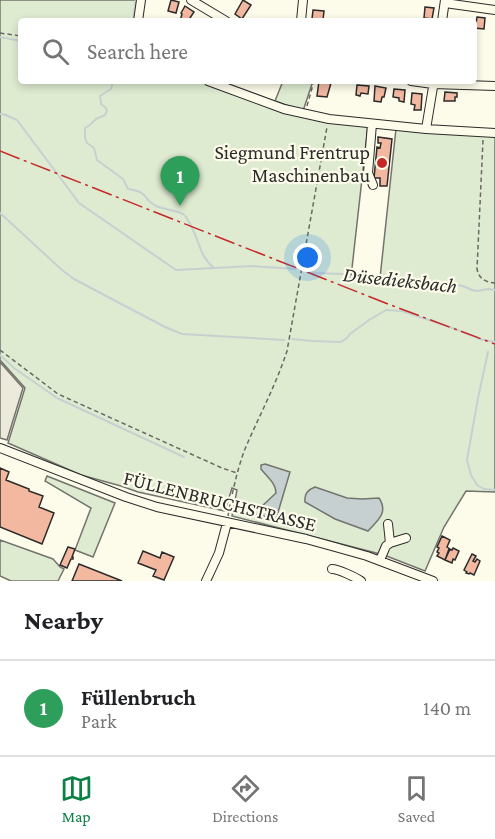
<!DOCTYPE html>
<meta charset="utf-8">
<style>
body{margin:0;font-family:"Crimson Pro",serif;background:#f2f2f2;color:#202124}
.you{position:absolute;left:308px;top:258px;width:21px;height:21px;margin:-15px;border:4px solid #fff;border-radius:50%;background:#1a73e8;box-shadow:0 0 0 9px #1a73e833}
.badge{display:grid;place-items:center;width:39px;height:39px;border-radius:50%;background:#0b8043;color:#fff;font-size:20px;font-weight:700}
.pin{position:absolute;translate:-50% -50px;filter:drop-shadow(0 2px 3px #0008)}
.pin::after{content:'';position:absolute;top:32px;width:21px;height:18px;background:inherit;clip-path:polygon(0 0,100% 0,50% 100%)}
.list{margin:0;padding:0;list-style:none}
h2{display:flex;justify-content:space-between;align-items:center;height:78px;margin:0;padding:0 24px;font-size:26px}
h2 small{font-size:20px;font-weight:400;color:#757577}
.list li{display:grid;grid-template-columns:39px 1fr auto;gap:18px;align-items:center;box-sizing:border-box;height:96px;padding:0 24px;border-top:2px solid #e0e0e0}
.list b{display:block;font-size:22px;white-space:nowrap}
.list p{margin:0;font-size:20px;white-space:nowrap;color:#757577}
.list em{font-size:20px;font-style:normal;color:#757577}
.icon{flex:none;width:33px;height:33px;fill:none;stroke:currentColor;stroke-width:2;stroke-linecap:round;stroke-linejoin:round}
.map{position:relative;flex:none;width:495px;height:581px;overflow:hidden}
.search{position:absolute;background:#fff;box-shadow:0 3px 9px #0003;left:18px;right:18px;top:18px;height:66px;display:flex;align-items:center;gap:15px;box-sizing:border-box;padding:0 21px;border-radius:6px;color:#757577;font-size:22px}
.sheet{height:174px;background:#fff}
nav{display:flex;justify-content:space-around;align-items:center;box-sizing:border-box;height:84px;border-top:2px solid #e0e0e0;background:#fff;font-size:16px;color:#757577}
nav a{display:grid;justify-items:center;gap:3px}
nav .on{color:#0b8043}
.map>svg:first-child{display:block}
</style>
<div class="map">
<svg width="495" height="581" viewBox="0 0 495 581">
<rect width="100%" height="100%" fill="#fdfbea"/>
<path fill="#deebd1" stroke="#74746e" stroke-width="1.5" d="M0,0H138L136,21H21V81H203L283,111L368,125L351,277L380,278L396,129L495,135V492L466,491L444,527L425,571L384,555L232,516L237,490L232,488L225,511L138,492L121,486L81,475L8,443L25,388L0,360Z
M283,81H313L303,111L275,101Z
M47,476L115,503L93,557L75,550L91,508L45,481Z
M0,540L53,559L60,567L64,569L58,581H11L0,576Z"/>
<path fill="#eceadb" stroke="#74746e" stroke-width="1.5" d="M0,362L23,388L7,440L0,438Z"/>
<path fill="#c7d0d0" stroke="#74746e" stroke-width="1.5" d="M265,464L290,472L276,519L245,512L249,507L260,508L276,493C276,483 267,477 261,469V465Z
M315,487L347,498L362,499L379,498C389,513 377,521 368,531L335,519L305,502C304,495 307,490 315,487Z"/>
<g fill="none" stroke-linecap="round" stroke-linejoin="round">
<path stroke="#c7d0d0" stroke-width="2" d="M133,21L136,0
M0,37L21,41
M113,81L111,89L100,96L101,104L106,108L107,111L105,115L96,119L90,125L85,128V138L87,143L94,148L97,160L123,179L128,189C150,192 142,199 156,206C163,209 178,211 183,214C187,217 189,222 191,226C199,240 200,257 213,267
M0,114L6,115L17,120L79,203L176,270L252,266L296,269
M0,213L62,270L74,279L165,327L182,334L284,340
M305,270L315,273L343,274L349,276L385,280H404L418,282H433L463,286L472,290L477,291L488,289L495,290
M292,339L312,341L341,342L347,338L350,334L369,320L386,310L402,311L458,330C465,334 474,335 479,339L495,342
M488,352L478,398L467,460L471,475L477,485L484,489L495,490
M0,355L14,368L57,398L184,457"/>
</g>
<path fill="#f2b8a0" stroke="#2b2b2b" stroke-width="1.5" d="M171,0L179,2L176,13L168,11Z
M243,0L251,5L242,19L235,14Z
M185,6L194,12L188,21H180L182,14L181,13Z
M425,7L434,8L432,19L424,18Z
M313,10L324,11L323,20L312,19Z
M477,17L485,18L484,29L474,28V24H476Z
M319,81L331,83L327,97L317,96Z
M357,85L369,86L368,94L361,93L360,96L356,95Z
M375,86L386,88L384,97H382L381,102L374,101Z
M394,89L405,90L404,102L399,101V98L393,97Z
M445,92L457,93V97H455V101H444Z
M412,93L422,94L421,110H414L415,105L411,104Z
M378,137L392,139L387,186H380V178H374L377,147L380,148L381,143H378Z
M0,468L9,472L6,480L29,489V491L43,496L39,507L54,513L42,544L0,527Z
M442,536L450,540L447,547L450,549L445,560L437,556L439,553L437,552L439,548L437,547Z
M68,547L75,549L72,557H73V559H71L67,568L60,565Z
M453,548L459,551L455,560L453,559L452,563L445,560L449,549L452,550Z
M143,551L160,558L162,552L174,557L164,580L153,576L156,570L138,563Z
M472,554L476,556L473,561L475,562L477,559L480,561L474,575L470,573L469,574L466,573L467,572L464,570Z
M79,564L122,581H72Z"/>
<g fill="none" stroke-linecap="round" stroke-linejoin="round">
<defs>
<path id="minor" d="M191,0L226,21
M445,3L495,10
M138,21L141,0
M301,21L303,0
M442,21L445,0
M208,81L284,109L329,119L426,129L495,133
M411,81L433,84L495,86
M372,124L368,173L373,185
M426,129L434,81
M0,448L126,497L157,507L306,539L335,547L367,556L433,581
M390,543L406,538
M380,560L386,546L390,543L388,524
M332,569C338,569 355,577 361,581
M206,581L219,553L227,523"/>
</defs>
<use href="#minor" stroke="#2b2b2b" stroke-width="10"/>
<path stroke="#6a6964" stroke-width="1.5" stroke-dasharray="4.5 3" stroke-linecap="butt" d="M0,33L21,36
M307,106L314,81
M483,140L477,269C479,279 485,282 495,283
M0,350L58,394L222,468L237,473
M228,516C232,494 237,470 245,449C259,416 276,385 287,351L327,127"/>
<use href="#minor" stroke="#fdfbea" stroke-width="8"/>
<path stroke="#c62828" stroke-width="1.5" stroke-dasharray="21 4.5 3 4.5" stroke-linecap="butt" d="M0,151L388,304L495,344"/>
</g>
<circle fill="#c62828" stroke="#fdfbea" stroke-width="2" cx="382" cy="163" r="6"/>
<g text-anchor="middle" stroke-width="4.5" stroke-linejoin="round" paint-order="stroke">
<g font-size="20" fill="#2b2b2b" stroke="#fdfbea" text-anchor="end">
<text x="370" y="159">Siegmund Frentrup<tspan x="370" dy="23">Maschinenbau</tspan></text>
</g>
<g font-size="20" fill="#2b2b2b" stroke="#fdfbea">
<text transform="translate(220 501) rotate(14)" y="7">FÜLLENBRUCHSTRASSE</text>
</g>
<g font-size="21" font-style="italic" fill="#2b2b2b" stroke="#fdfbea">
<text transform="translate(400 280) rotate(6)" y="7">Düsedieksbach</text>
</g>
</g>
</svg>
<div class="you"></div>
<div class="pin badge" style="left:180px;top:206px;background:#2e9e5b">1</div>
<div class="search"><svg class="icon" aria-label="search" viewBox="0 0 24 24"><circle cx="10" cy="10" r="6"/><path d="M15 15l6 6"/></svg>Search here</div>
</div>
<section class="sheet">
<h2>Nearby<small></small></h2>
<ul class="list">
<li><span class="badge" style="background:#2e9e5b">1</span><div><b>Füllenbruch</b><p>Park</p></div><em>140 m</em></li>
</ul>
</section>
<nav>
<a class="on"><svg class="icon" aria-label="map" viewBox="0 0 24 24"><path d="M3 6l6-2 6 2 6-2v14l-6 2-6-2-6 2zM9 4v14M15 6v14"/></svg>Map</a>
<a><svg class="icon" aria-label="directions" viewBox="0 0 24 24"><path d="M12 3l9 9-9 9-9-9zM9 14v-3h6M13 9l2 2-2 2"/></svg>Directions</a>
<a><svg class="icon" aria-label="saved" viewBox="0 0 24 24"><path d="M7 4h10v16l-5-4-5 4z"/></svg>Saved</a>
</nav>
